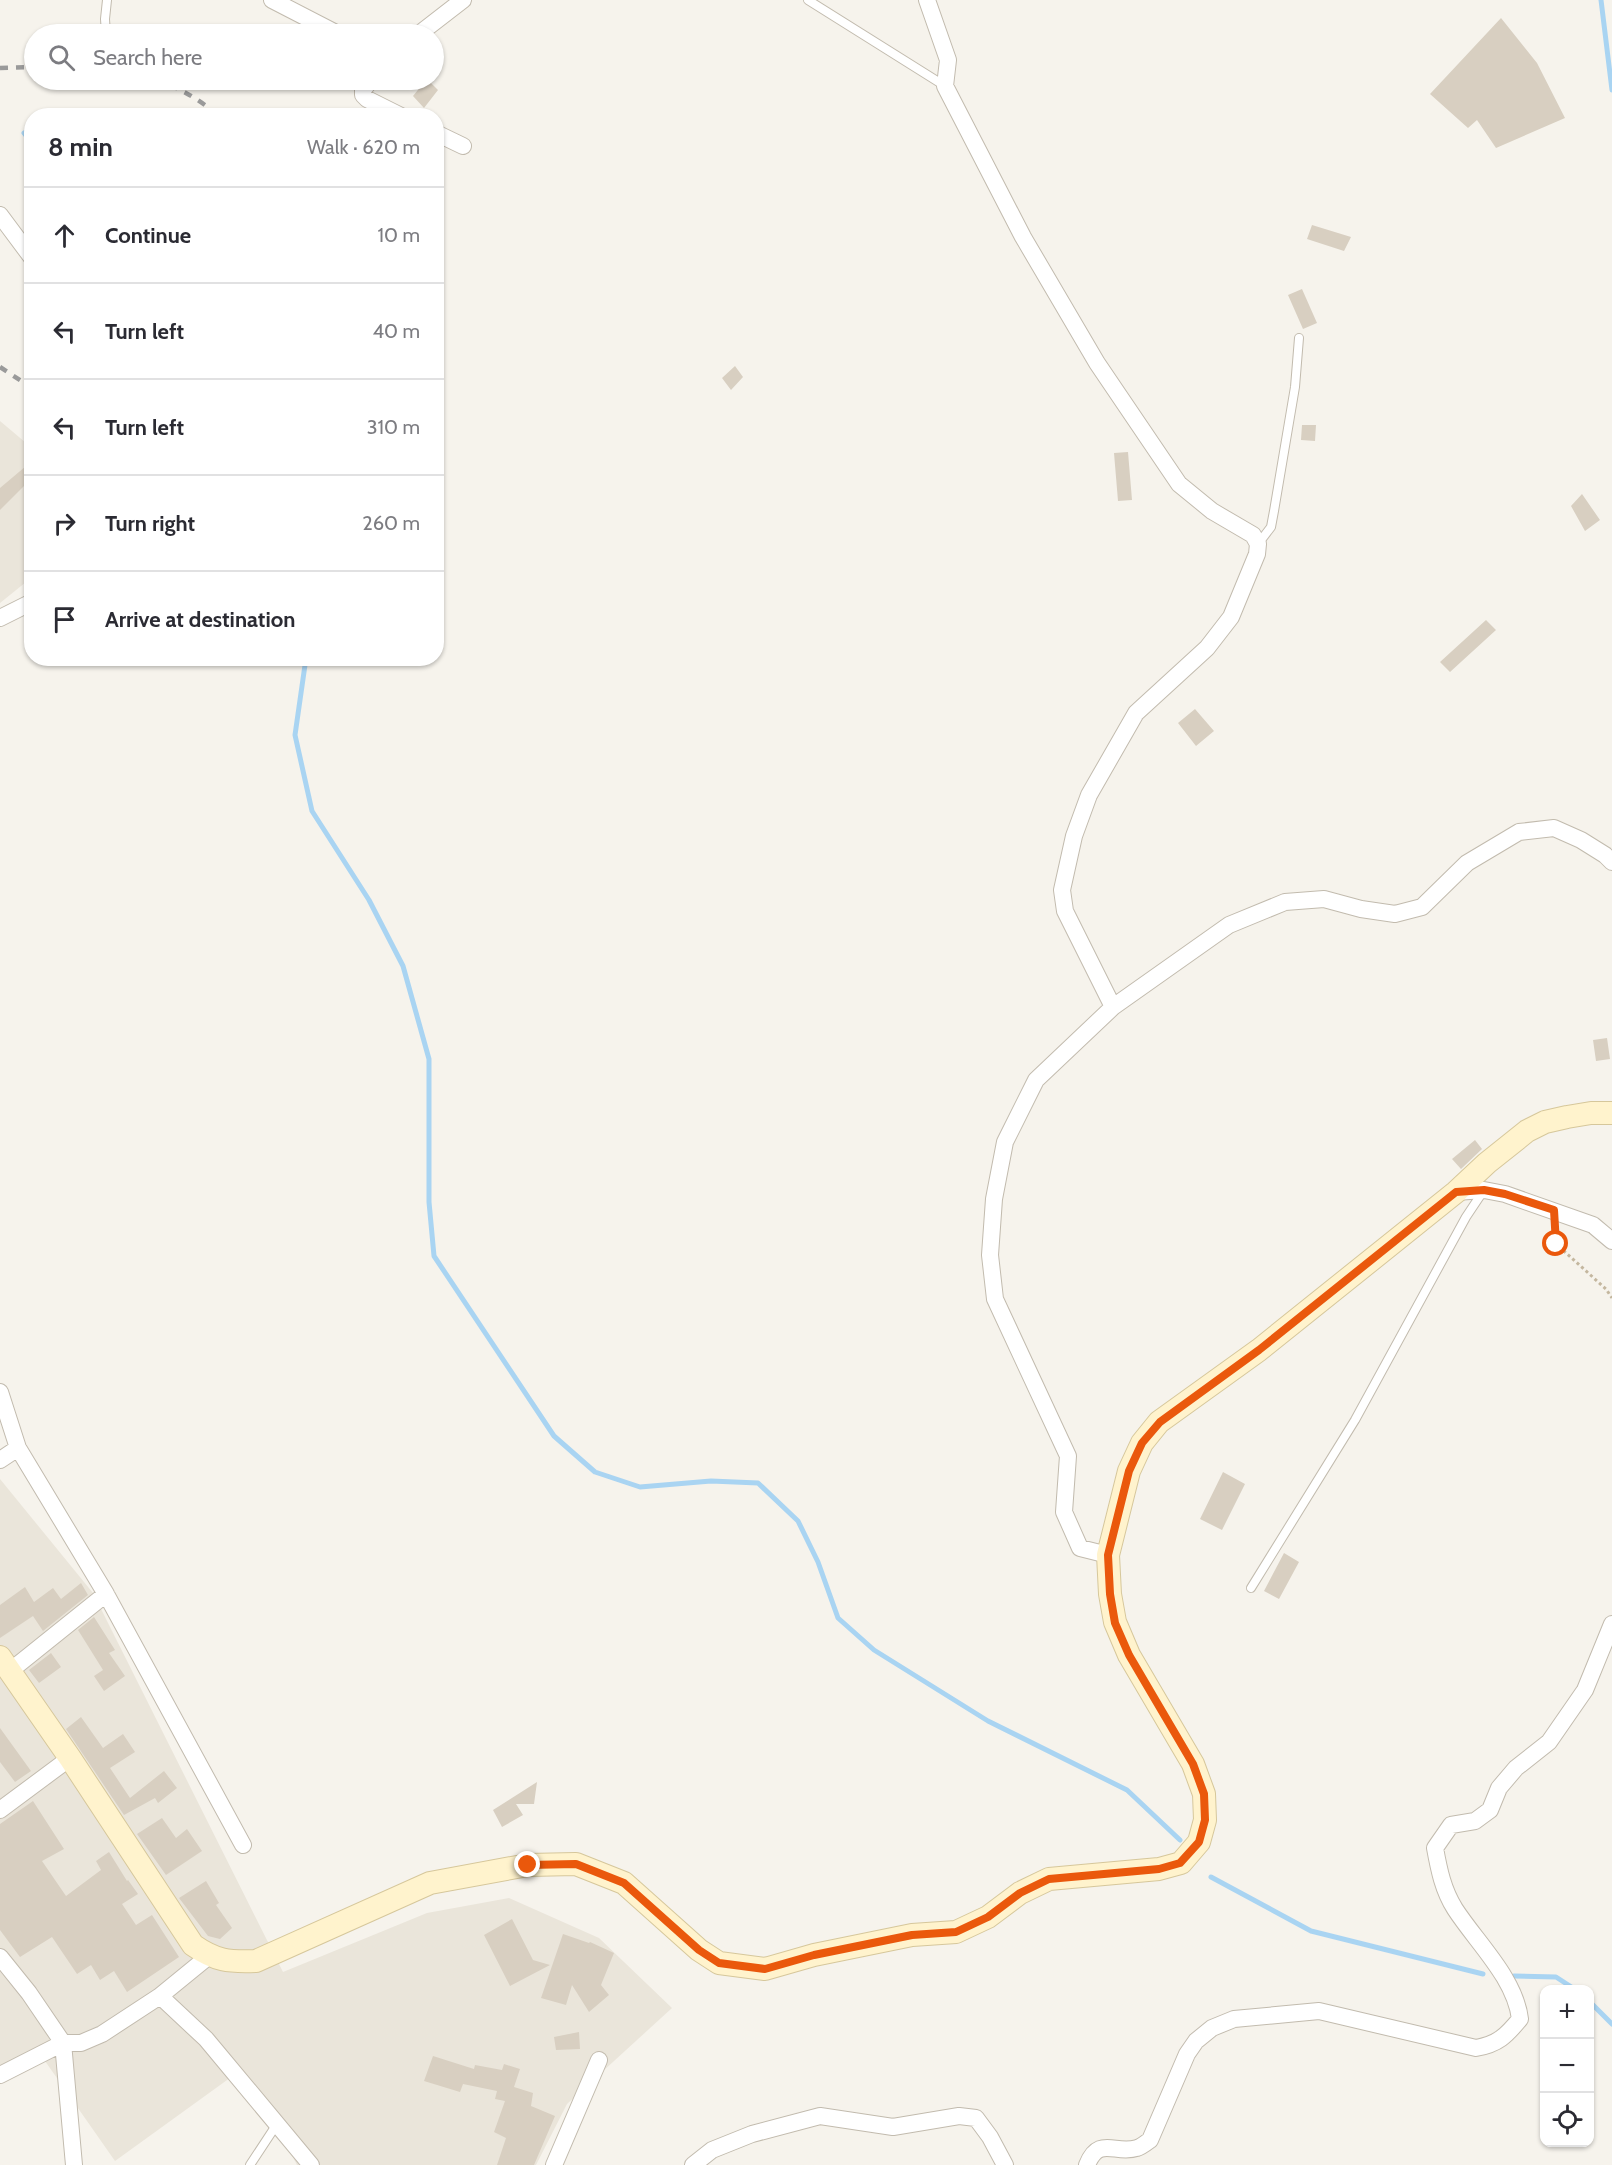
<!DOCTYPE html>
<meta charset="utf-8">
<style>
body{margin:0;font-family:Cabin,sans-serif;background:#f2f2f3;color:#2b2b33}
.controls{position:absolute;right:18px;bottom:18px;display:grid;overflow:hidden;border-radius:12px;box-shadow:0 2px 4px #0004}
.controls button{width:54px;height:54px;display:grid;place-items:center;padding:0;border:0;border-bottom:2px solid #e1e1e2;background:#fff;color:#2b2b33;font:30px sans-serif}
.stop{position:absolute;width:18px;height:18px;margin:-14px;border:4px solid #ea580c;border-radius:50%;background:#fff}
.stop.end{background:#ea580c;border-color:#fff;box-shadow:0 2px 6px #0008}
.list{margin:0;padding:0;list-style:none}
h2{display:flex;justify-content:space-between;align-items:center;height:78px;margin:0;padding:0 24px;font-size:26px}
h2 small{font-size:20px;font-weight:400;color:#7c7c81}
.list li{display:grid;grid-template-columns:39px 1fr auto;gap:18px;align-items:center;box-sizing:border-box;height:96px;padding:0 24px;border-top:2px solid #e1e1e2}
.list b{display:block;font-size:22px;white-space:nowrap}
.list em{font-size:20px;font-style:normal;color:#7c7c81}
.icon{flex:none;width:33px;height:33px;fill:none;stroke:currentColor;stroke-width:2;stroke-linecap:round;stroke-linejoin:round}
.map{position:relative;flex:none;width:1612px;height:2165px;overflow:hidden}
.search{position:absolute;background:#fff;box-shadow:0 2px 4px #0004;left:24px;top:24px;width:420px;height:66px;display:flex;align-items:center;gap:15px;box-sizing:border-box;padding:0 21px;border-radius:33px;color:#7c7c81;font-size:22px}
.panel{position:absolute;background:#fff;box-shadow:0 2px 4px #0004;left:24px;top:108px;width:420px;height:558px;border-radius:24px}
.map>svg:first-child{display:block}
</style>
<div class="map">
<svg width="1612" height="2165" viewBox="0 0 1612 2165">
<rect width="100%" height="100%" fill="#f6f3ec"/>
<path fill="#eae5da" d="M0,421L32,448L31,578L0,603Z
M0,1479L93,1593L283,1972L427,1913L509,1898L599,1938L672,2008L567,2104L536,2165H297L266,2106L234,2075L115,2161L38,2051L0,2074Z"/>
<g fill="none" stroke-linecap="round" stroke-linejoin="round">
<path stroke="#a9d4f2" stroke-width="5" d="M1601,0L1612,90
M24,133L32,143
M306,658L295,735L312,811L369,900L403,966L429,1059V1202L434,1256L554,1436L595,1472L640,1487L711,1481L758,1483L798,1521L818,1562L838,1618L874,1650L988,1721L1127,1790L1180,1840
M1211,1877L1311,1931L1483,1974
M1514,1976L1556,1977L1576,1990
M1590,2002L1612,2024"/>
</g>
<path fill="#d8cfc1" d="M1501,18L1537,63L1565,118L1496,148L1477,120L1468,128L1430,94Z
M426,80H428L438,90L424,108L413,96Z
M1312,225L1351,237L1344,251L1307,239Z
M1302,289L1317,323L1303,329L1288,295Z
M735,366L743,377L731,390L722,378Z
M1302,425H1316L1315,441L1301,440Z
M1128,452L1132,500L1118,501L1114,453Z
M32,461V478L0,510V488Z
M1582,494L1600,520L1585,531L1571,506Z
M1486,620L1496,630L1450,672L1440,662Z
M1195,709L1214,731L1196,746L1178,723Z
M1607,1038L1610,1059L1596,1061L1593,1040Z
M1475,1140L1482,1149L1461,1169L1452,1159Z
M1223,1472L1245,1484L1222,1530L1200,1519Z
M1284,1553L1299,1562L1279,1599L1264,1591Z
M81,1583L88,1595L43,1631L33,1616L0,1638V1605L25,1587L34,1602L53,1588L61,1599Z
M94,1617L115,1650L109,1653L125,1676L104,1691L94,1676L103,1670L78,1630Z
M51,1653L61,1667L39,1683L29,1670Z
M81,1717L103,1748L123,1734L135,1752L110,1768L130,1798L164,1771L177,1788L158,1803L155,1798L124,1815L66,1729Z
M0,1728L31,1771L15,1782L0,1762Z
M537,1782L534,1804H516L523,1815L502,1827L493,1810Z
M33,1801L64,1849L42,1861L66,1896L101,1870L96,1861L109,1852L127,1881L128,1880L138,1894L122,1904L136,1925L152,1915L179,1957L127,1992L114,1971L100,1980L91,1965L77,1974L52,1937L20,1957L0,1930V1824Z
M162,1818L176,1838L187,1829L202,1851L166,1875L137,1834Z
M206,1881L219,1903L216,1905L232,1928L220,1939L208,1936L179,1898Z
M512,1919L533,1960L550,1965L510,1986L484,1935Z
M563,1934L589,1943L590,1942L614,1953L601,1985L609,1995L589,2012L572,1985L566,2005L541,1998Z
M579,2032L580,2049L556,2050L554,2037Z
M433,2056L474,2069L475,2065L502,2070L504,2064L520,2069L514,2087L533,2093L531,2106L555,2116L534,2165H497L506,2138L494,2132L505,2101L495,2099L497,2091L463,2084L460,2092L424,2081Z"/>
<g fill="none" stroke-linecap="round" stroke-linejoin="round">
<defs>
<path id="service" d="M808,0L945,86
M106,34L105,19L107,0
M1258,544L1271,527L1274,511L1295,387L1299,338
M1251,1588L1355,1420L1466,1217L1484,1190
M250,2165L277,2124"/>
<path id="minor" d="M272,0L338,34
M927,0L948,60L945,86L1023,237L1097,363L1179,484L1212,511L1253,535L1258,544L1257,554L1231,617L1207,648L1136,713L1089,795L1074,836L1062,890L1065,911L1113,1007L1036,1080L1005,1142L994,1199L990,1255L995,1299L1068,1456L1064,1512L1080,1548L1108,1555
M419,34L463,0
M371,80L363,90V95L367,99L401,116
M436,133L463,146
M0,215L32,258
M0,618L32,602
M1113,1007L1229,925L1285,902L1324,899L1361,909L1395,914L1422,907L1467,863L1519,832L1554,828L1581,840L1605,855L1612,862
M1456,1192L1484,1190L1505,1194L1593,1225L1612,1241
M0,1392L18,1448L106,1594L243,1845
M0,1460L18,1448
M10,1671L106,1594
M0,1810L70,1758
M0,1957L29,1993L63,2043L74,2165
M160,1996L206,2039L311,2165
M0,2075L63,2043H81L102,2034L160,1996L209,1956
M554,2165L599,2060
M693,2165L712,2150L752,2134L820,2116L893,2127L959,2116L976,2118L990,2137L1005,2165
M1087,2165C1099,2135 1115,2155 1137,2148C1141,2147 1146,2143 1150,2140L1187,2054L1196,2041L1212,2028L1234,2019L1319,2011L1476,2048C1498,2044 1506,2036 1520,2019C1515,1978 1477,1943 1455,1909C1443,1890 1439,1870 1435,1848L1451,1825L1475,1821L1490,1810L1499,1788L1516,1768L1549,1742L1585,1690L1612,1624"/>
<path id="secondary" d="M0,1657L70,1758L193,1945C216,1961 228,1962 256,1961L430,1883L528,1865L576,1864L624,1883L699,1950L719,1963L765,1969L814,1955L912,1935L956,1932L988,1917L1020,1893L1049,1879L1159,1869L1181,1863L1199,1842L1205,1820L1204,1794L1193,1764L1129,1655L1115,1622L1110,1594L1108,1555L1129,1471L1142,1443L1159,1422L1259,1350L1456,1192L1487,1163L1527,1131L1545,1122L1567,1117L1591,1113H1612"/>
</defs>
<use href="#service" stroke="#c2bbae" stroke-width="10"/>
<use href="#minor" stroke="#c2bbae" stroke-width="18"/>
<use href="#secondary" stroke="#d6c79b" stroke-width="24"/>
<path stroke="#c4b79f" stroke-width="3" stroke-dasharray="3 3" stroke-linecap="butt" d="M1555,1230L1556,1244L1606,1289L1612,1298"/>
<use href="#service" stroke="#fff" stroke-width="8"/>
<use href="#minor" stroke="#fff" stroke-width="16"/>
<use href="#secondary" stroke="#fff3cd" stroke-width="22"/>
<path stroke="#9a9a9a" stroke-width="4.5" stroke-dasharray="8 8" stroke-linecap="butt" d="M0,68L34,67
M155,80C179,87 200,100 219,116
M0,367L32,388"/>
</g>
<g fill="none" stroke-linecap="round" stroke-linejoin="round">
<path stroke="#ea580c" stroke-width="8" d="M528,1865L576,1864L624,1883L699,1950L719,1963L765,1969L814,1955L912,1935L956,1932L988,1917L1020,1893L1049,1879L1159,1869L1180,1863L1199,1842L1205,1820L1204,1794L1193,1764L1129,1655L1115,1623L1110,1594L1108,1555L1129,1471L1142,1443L1160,1422L1259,1350L1456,1192L1484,1190L1505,1194L1554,1210L1556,1244"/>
</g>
</svg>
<div class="controls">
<button>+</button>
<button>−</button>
<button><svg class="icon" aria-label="locate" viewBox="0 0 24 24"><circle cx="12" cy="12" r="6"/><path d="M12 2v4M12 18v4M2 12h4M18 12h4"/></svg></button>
</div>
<div class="stop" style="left:1556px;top:1244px"></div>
<div class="stop end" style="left:528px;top:1865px"></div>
<div class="search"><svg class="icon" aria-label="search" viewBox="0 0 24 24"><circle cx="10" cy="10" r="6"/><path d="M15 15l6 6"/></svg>Search here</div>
<section class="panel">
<h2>8 min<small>Walk · 620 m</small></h2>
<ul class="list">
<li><svg class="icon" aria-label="ahead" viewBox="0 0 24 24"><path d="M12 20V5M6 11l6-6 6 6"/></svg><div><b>Continue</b></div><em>10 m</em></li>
<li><svg class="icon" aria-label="left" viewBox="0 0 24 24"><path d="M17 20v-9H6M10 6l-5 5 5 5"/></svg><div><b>Turn left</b></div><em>40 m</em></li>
<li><svg class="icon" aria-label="left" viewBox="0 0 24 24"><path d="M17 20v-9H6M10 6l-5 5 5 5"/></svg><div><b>Turn left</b></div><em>310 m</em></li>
<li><svg class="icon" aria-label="right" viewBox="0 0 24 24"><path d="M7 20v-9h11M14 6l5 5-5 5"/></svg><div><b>Turn right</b></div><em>260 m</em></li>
<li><svg class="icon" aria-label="arrive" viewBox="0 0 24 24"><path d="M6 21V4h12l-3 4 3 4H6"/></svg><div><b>Arrive at destination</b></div></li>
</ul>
</section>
</div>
